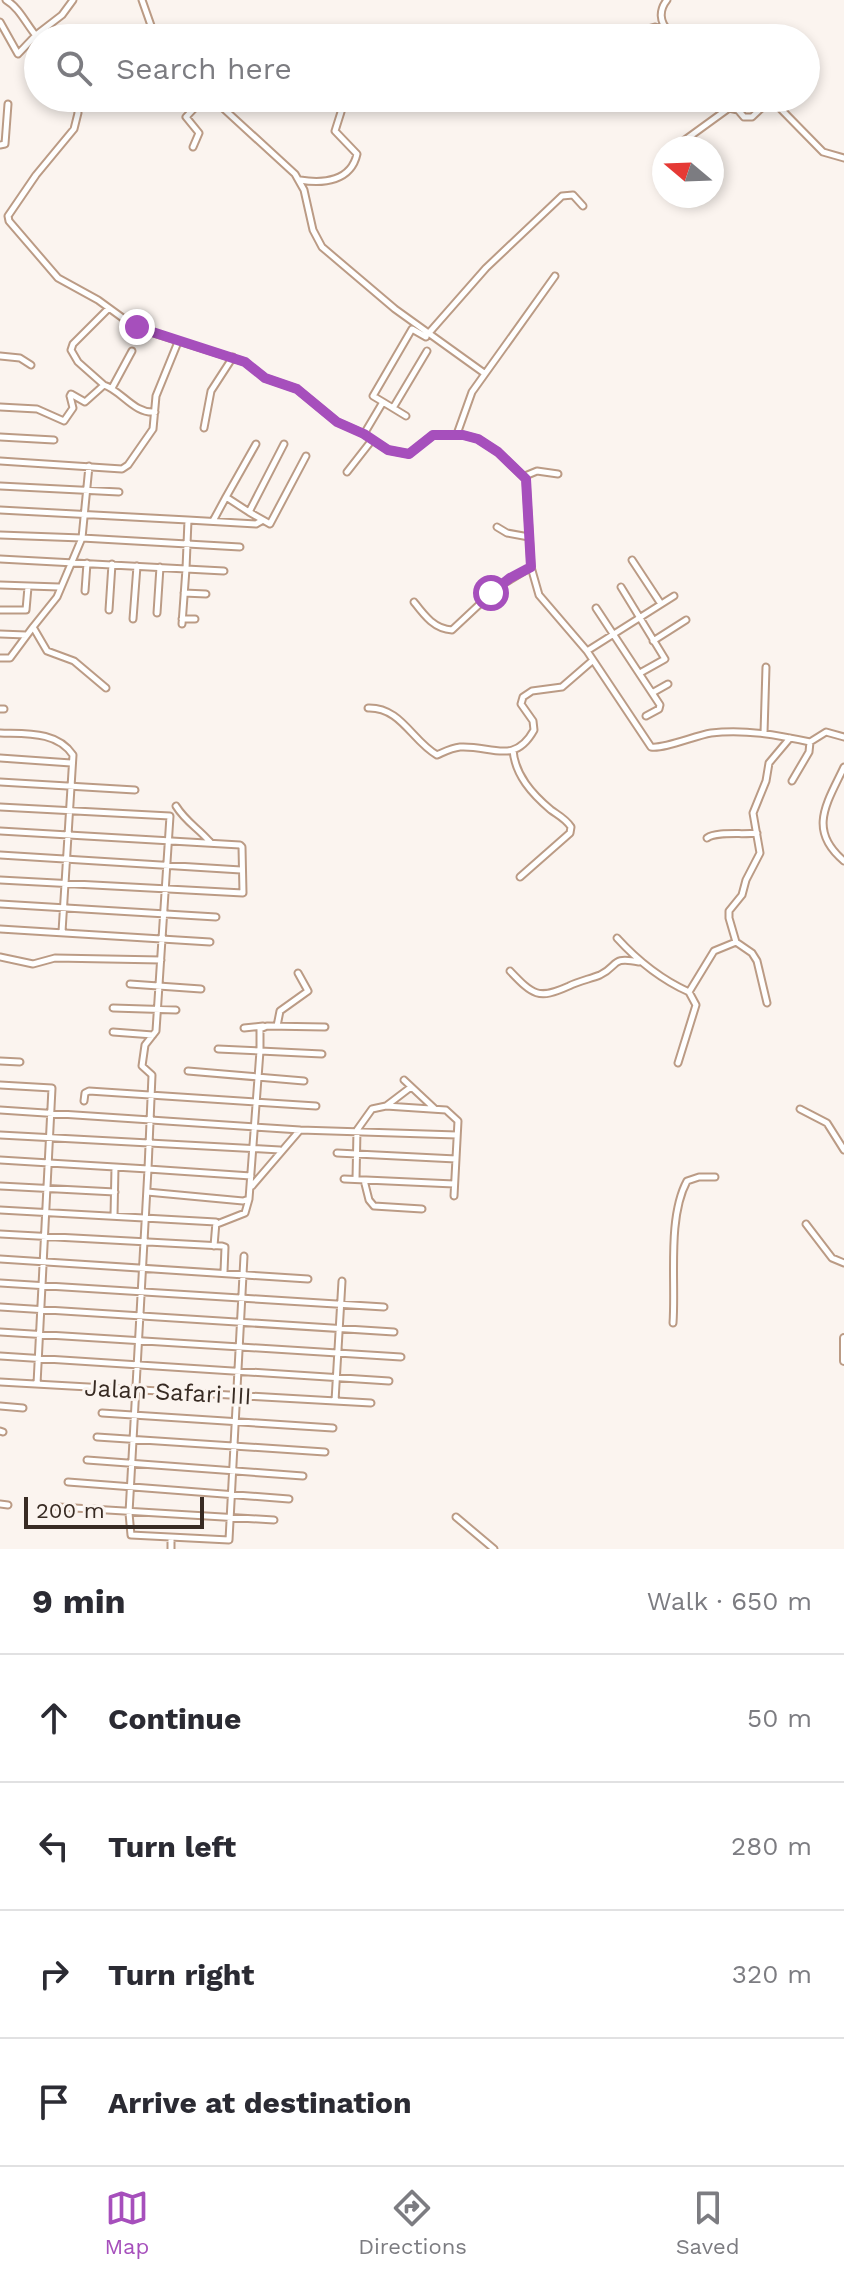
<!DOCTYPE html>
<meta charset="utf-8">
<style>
body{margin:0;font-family:"Work Sans",sans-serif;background:#f7f7f7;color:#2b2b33}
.compass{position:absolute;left:652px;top:136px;width:72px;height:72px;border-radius:50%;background:#fff;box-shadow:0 4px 12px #0003;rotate:289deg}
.scale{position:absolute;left:24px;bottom:20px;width:180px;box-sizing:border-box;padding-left:8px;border:4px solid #382b23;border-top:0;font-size:22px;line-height:28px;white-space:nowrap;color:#382b23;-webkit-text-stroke:6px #fbf4ef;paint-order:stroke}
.stop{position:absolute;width:24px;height:24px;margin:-18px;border:6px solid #a64fbc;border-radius:50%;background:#fff}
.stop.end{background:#a64fbc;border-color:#fff;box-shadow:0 2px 8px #0008}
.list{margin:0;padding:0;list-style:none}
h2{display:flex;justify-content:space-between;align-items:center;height:104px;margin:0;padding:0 32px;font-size:34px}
h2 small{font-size:26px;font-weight:400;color:#7c7c81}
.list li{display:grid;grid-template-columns:52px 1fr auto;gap:24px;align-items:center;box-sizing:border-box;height:128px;padding:0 32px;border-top:2px solid #e1e1e2}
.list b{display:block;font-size:30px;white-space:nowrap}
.list em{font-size:26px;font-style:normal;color:#7c7c81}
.icon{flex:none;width:44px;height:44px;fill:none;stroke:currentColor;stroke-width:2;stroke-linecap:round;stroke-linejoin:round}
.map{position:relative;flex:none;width:844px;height:1549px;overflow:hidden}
.search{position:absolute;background:#fff;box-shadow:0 4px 12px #0003;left:24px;right:24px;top:24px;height:88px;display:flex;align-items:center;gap:20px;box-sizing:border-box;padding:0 28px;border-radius:44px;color:#7c7c81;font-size:30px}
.sheet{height:616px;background:#fff}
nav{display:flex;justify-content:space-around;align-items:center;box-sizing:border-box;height:112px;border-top:2px solid #e1e1e2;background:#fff;font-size:22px;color:#7c7c81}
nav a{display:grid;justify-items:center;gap:4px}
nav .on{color:#a64fbc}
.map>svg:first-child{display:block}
</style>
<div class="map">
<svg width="844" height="1549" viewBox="0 0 844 1549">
<rect width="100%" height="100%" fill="#fbf4ef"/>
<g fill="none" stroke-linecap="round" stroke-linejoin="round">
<defs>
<path id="minor" d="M6,0C20,8 27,26 38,38
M142,0L154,34
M667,0C659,10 659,22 669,31
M0,22L18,54L36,35L62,15L73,0
M139,38L154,34L163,38
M262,38L265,37
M613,38L655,27L690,38
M76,98L78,113L74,129L36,175L8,216L9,221L58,278L98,300L131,324L144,330L245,362L265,378L297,389L337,422L362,433L388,450L409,454L433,435H463L478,439L498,452L526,479L531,567L539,595L587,651L651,747C664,749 694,736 711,733C745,729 777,735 810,742L826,732L844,737
M212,98L295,174L304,190L313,230L322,247L395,309L484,373
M771,99L823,152L844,158
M0,145L5,144L8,104
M678,145L729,108L738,110L744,117H752L771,99
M193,147L199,133L186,117L204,98
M300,180C324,184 351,181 357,154L335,131L341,112
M428,334L486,268L562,196L573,195L583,206
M0,356L20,358L31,365
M104,385L78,362L71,350L73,344L109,308
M112,388L132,351
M70,396L71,394L85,402L104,385C122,391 134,414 155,412
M383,402L406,416
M0,407L37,409L64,421L73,408L70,396
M393,408L427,351
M204,428L211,391L233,357
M364,434L383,402L373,396L412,329L426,337
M457,434L472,392L555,276
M0,437L54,440
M284,444L249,512L270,524L306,456
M0,461L122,469L128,465L153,429L156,396L178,342
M347,472L372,440
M525,476L537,471L558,474
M0,486L119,492
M226,497L256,444
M0,510L188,520
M213,521L226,497L249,512
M497,527L507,533L529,537
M0,535L82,538L89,466
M0,559L186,569L188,520L256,524L263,520
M632,560L661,604
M0,585L59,587
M621,587L665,659L640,673
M85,591L87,563
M184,593L206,594
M414,602C424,615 434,629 452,630L498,587L531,567
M596,608L660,705L659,709L646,716
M0,610H26L28,587
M109,610L112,564
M157,613L160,567
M133,619L137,566
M182,619H195
M182,624L186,569L224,571
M0,634L26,635
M653,641L686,620
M587,651L674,596
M0,658H10L33,627
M106,688L74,661L47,651L33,627L57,597L82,538L240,547
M652,693L668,684
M368,708C401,707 412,741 437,755C444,752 451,748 460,747C491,745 514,766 534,730L533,721L521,704L523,697L532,691L562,687L592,661
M0,709H4
M0,733C26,734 57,731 73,755L62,932
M764,733L766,667
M513,750C515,775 532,794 551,810C558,815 566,819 571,827L570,833L520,877
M0,758L71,763
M844,767C827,803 807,830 844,861
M792,781L809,752L810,742
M0,782L135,790
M176,806C186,822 198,828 210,842
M0,807L170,816L156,1031L145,1045L142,1066L152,1075L148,1169L251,1176
M0,831L240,845L242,847L243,893L0,880
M707,838C717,831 743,835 757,833
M0,855L241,870
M0,904L216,917
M0,929L210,942
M617,938C638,961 660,979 689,992L714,951L736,942
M0,957L33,964L55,958L161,960
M510,971C533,995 538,1000 569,986C579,981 590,979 600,975C619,966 610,956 639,962
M130,984L201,989
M767,1003L757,961L752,953L736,942L729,918V911L742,895L746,880L760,853L753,813L766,781L769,763L790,738
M113,1008L176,1010
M277,1026L280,1011L308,991L298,973
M244,1028L263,1026
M113,1032L153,1035
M322,1054L260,1051V1029L267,1026L325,1027
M0,1061L20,1062
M678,1063L696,1005L689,992
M188,1071L304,1081
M404,1080L435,1109
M0,1085L52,1088L37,1384
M84,1101L85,1093L89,1091L316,1106
M386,1106L411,1087
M800,1109L827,1123L844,1150
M0,1110L300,1130
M0,1135L280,1150
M337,1153L456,1159
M0,1160L148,1169L129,1513L131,1535L229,1540L244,1256
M344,1179L454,1184
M356,1179L357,1130L372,1109L386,1106L446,1110L458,1121L454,1196
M364,1180L369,1200L374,1206L422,1209
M0,1186L115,1192
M252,1186L300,1130L457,1135
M147,1192L243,1201L249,1199L260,1051L218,1049
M0,1210L216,1222L214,1246
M114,1216L115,1167
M217,1224L245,1213L249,1199
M806,1224L832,1258L844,1263
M0,1234L222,1246L225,1247L224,1272
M0,1259L308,1279
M0,1283L384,1307
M0,1307L394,1332
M673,1323C676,1282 667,1218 687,1181L699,1177H715
M0,1332L401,1357
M0,1356L389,1381
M0,1382L371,1403
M335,1401L342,1281
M0,1406L23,1408
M102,1413L333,1428
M0,1431L3,1432
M97,1437L325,1452
M87,1460L303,1476
M68,1482L289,1499
M0,1504L8,1505
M58,1507L274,1520
M456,1517L494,1549
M171,1549V1539"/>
<path id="tertiary" d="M844,1338V1361"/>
</defs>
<use href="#minor" stroke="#bb9b85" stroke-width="9"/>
<use href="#tertiary" stroke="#bb9b85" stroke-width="10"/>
<use href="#minor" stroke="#fff" stroke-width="5"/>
<use href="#tertiary" stroke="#fff" stroke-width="6"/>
</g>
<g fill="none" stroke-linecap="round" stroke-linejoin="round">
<path stroke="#a64fbc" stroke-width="10" d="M137,327L245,362L265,378L297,389L337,422L364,434L388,450L409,454L433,435H463L478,439L498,452L526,479L531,567L510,578L491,593"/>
</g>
<g text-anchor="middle" stroke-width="6" stroke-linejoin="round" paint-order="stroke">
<g font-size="24" fill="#382b23" stroke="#fbf4ef">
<text transform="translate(168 1392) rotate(3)" y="8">Jalan Safari III</text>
</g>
</g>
</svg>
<svg class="compass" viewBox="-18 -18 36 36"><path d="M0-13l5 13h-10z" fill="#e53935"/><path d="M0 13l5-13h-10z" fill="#7c7c81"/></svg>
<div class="scale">200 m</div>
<div class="stop" style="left:491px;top:593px"></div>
<div class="stop end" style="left:137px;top:327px"></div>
<div class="search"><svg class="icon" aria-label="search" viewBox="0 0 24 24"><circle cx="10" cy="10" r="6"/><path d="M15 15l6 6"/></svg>Search here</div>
</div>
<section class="sheet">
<h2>9 min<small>Walk · 650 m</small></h2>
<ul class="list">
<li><svg class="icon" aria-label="ahead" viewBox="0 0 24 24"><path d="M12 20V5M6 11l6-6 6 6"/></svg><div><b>Continue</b></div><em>50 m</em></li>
<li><svg class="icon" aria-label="left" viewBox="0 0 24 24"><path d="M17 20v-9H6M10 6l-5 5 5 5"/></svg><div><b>Turn left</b></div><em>280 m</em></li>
<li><svg class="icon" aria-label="right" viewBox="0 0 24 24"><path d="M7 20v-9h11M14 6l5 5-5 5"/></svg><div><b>Turn right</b></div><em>320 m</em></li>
<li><svg class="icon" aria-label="arrive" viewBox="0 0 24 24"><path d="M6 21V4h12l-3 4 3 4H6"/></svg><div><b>Arrive at destination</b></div></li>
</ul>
</section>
<nav>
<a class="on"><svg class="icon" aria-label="map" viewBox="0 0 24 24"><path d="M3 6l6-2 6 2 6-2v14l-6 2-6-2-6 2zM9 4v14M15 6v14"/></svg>Map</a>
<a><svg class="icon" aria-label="directions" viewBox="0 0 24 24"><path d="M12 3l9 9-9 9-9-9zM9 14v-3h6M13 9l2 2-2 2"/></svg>Directions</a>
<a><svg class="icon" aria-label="saved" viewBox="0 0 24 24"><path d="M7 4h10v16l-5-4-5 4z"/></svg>Saved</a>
</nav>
